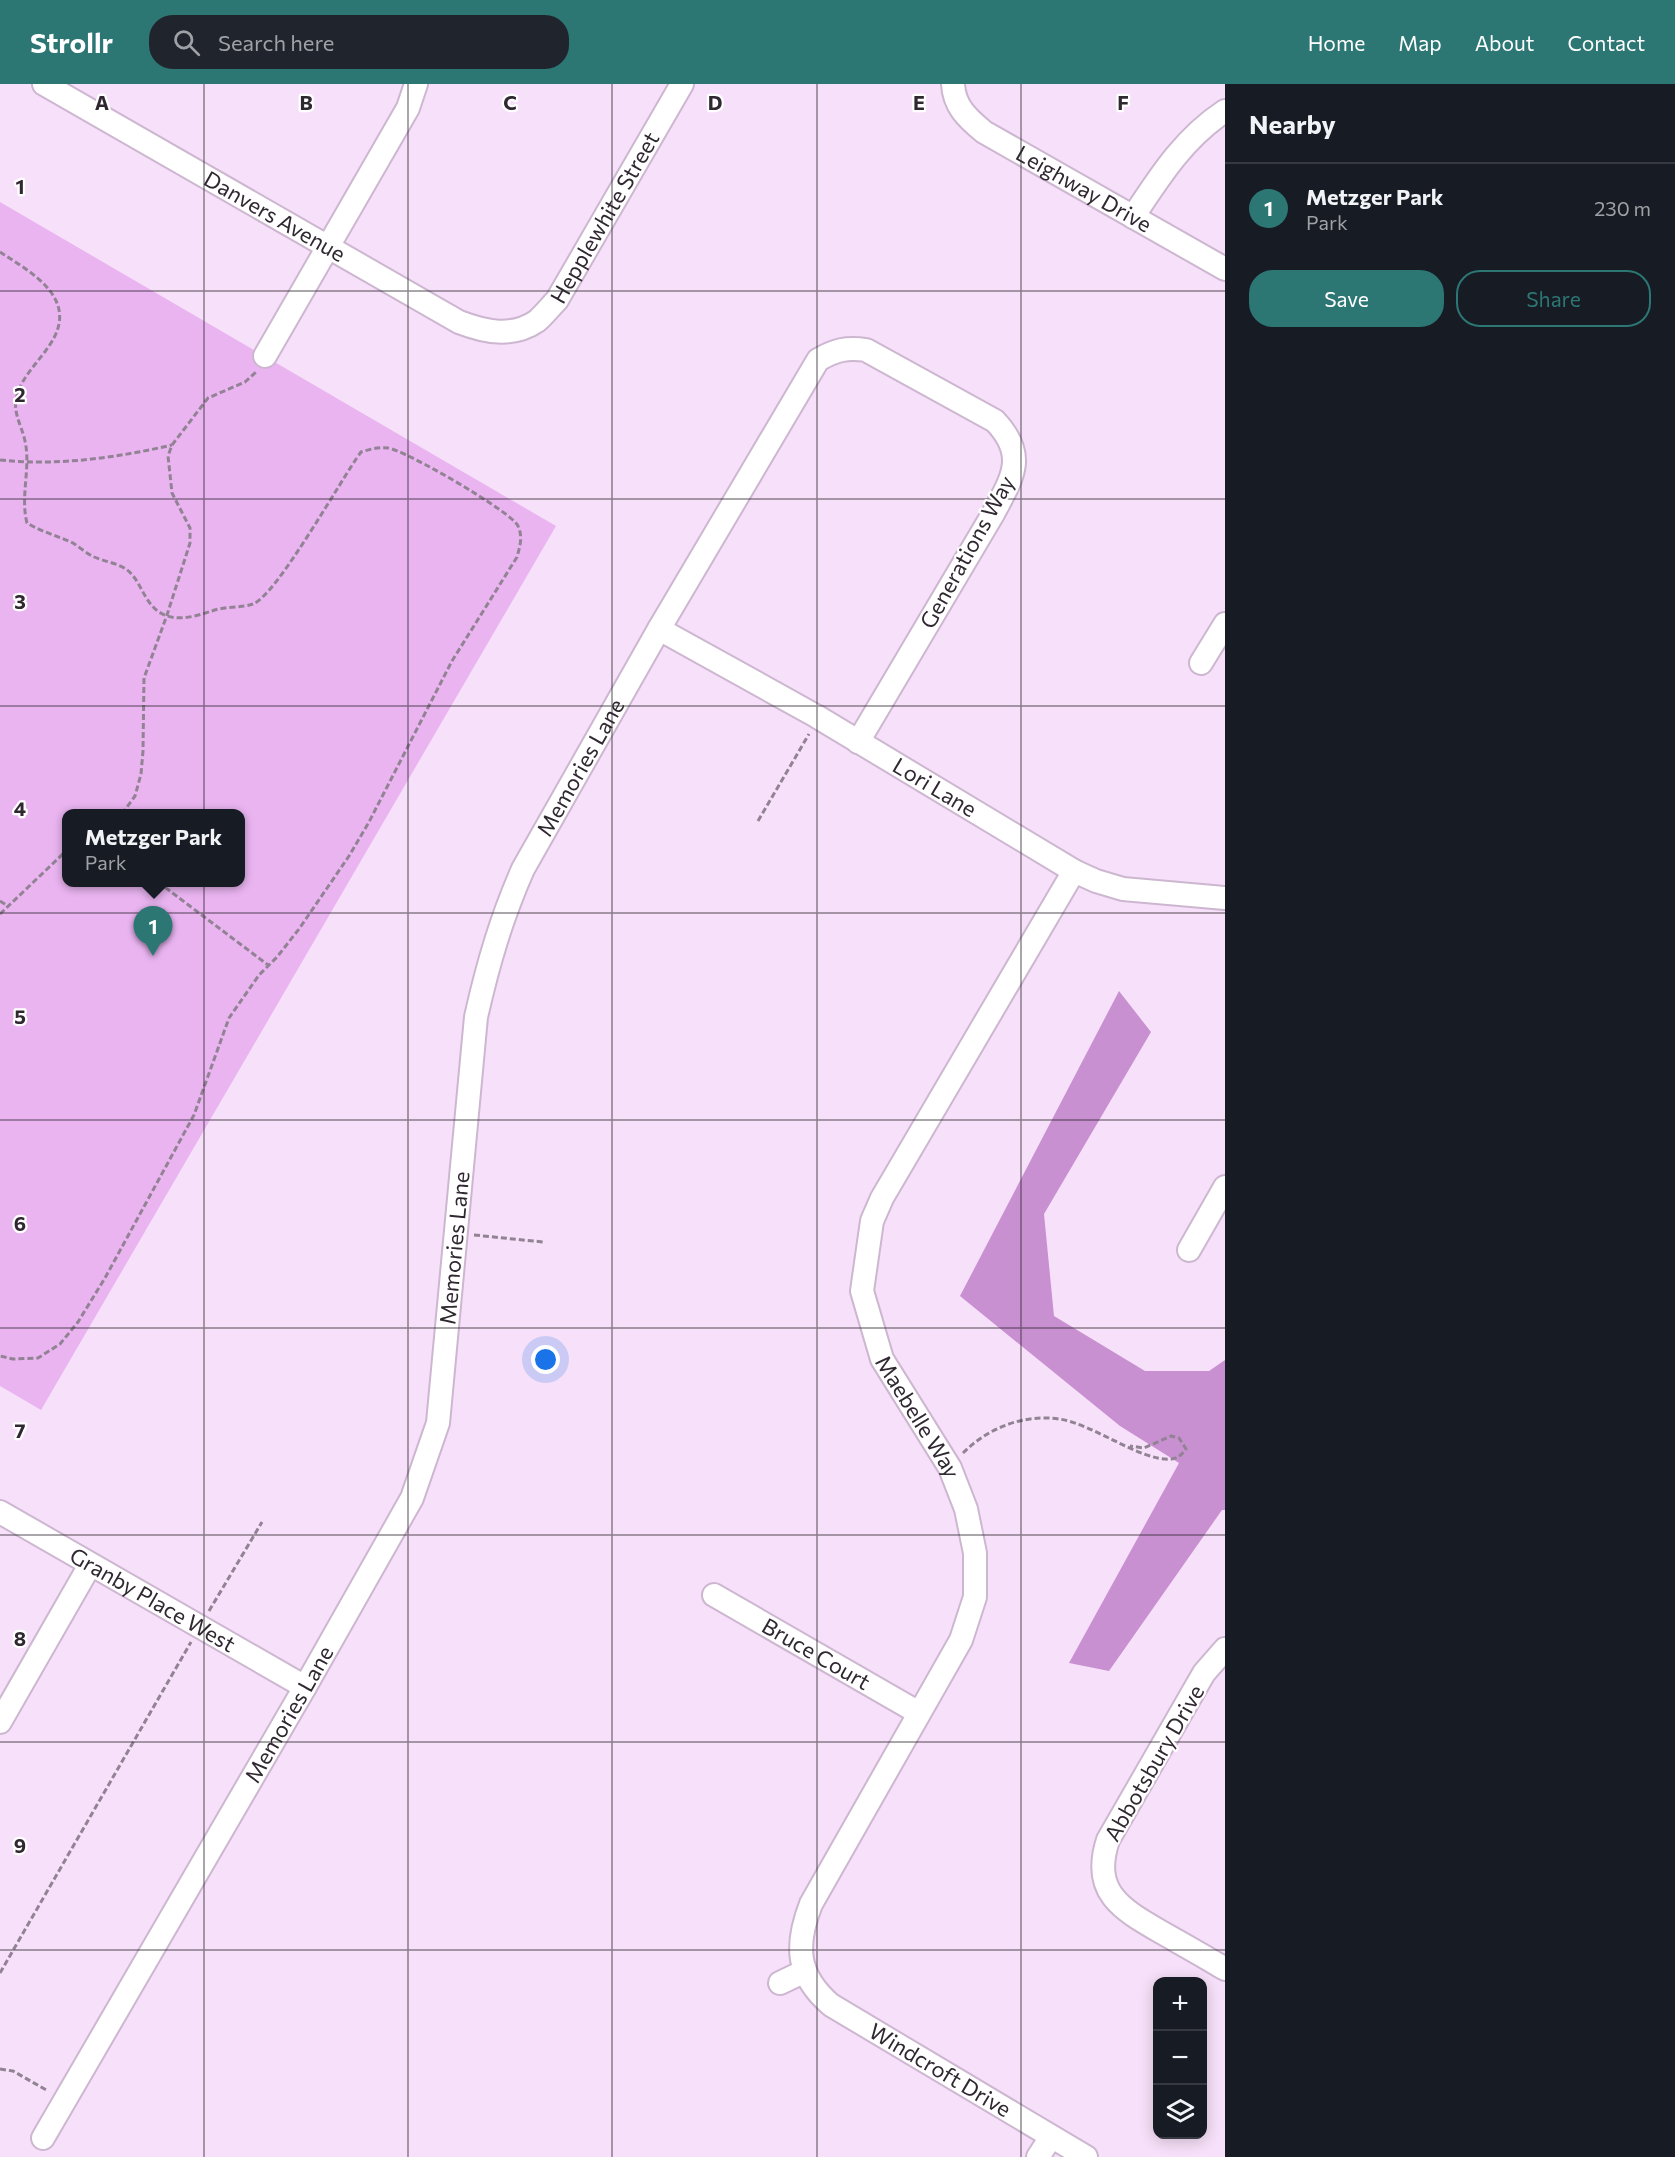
<!DOCTYPE html>
<meta charset="utf-8">
<style>
body{margin:0;font-family:Commissioner,sans-serif;background:#20242c;color:#f1f3f6}
.controls{position:absolute;right:18px;bottom:18px;display:grid;overflow:hidden;border-radius:12px;box-shadow:0 3px 15px #0003}
.controls button{width:54px;height:54px;display:grid;place-items:center;padding:0;border:0;border-bottom:2px solid #363941;background:#171b24;color:#f1f3f6;font:30px sans-serif}
.you{position:absolute;left:546px;top:1276px;width:21px;height:21px;margin:-15px;border:4px solid #fff;border-radius:50%;background:#1a73e8;box-shadow:0 0 0 9px #1a73e833}
.badge{display:grid;place-items:center;width:39px;height:39px;border-radius:50%;background:#2c7674;color:#fff;font-size:20px;font-weight:700}
.pin{position:absolute;translate:-50% -50px;filter:drop-shadow(0 2px 3px #0008)}
.pin::after{content:'';position:absolute;top:32px;width:21px;height:18px;background:inherit;clip-path:polygon(0 0,100% 0,50% 100%)}
.popup{position:absolute;left:62px;top:725px;width:183px;height:78px;box-sizing:border-box;display:grid;place-content:center;border-radius:12px;background:#171b24;filter:drop-shadow(0 2px 4px #0005);font-size:20px;white-space:nowrap;color:#9ea1a6}
.popup b{font-size:22px;color:#f1f3f6}
.popup::after{content:'';position:absolute;left:50%;top:100%;margin-left:-12px;border:12px solid transparent;border-top-color:#171b24}
.list{margin:0;padding:0;list-style:none}
h2{display:flex;justify-content:space-between;align-items:center;height:78px;margin:0;padding:0 24px;font-size:26px}
h2 small{font-size:20px;font-weight:400;color:#9ea1a6}
.list li{display:grid;grid-template-columns:39px 1fr auto;gap:18px;align-items:center;box-sizing:border-box;height:90px;padding:0 24px;border-top:2px solid #363941}
.list b{display:block;font-size:22px;white-space:nowrap}
.list p{margin:0;font-size:20px;white-space:nowrap;color:#9ea1a6}
.list em{font-size:20px;font-style:normal;color:#9ea1a6}
.actions{display:flex;gap:12px;padding:18px 24px}
.actions a{flex:1;padding:14px 0;border:2px solid #2c7674;border-radius:24px;text-align:center;font-size:21px;color:#2c7674}
.actions .main{background:#2c7674;color:#fff}
.icon{flex:none;width:33px;height:33px;fill:none;stroke:currentColor;stroke-width:2;stroke-linecap:round;stroke-linejoin:round}
.map{position:relative;flex:none;width:1225px;height:2073px;overflow:hidden}
header{display:flex;align-items:center;gap:36px;box-sizing:border-box;height:84px;padding:0 30px;background:#2c7674;color:#fff}
header strong{font-size:28px}
nav{display:flex;gap:33px;margin-inline-start:auto;font-size:21px}
.search{width:420px;height:54px;background:#20242c;display:flex;align-items:center;gap:15px;box-sizing:border-box;padding:0 21px;border-radius:24px;color:#9ea1a6;font-size:22px}
main{display:flex}
aside{flex:1;background:#171b24}
.map>svg:first-child{display:block}
</style>
<header>
<strong>Strollr</strong>
<div class="search"><svg class="icon" aria-label="search" viewBox="0 0 24 24"><circle cx="10" cy="10" r="6"/><path d="M15 15l6 6"/></svg>Search here</div>
<nav><a>Home</a><a>Map</a><a>About</a><a>Contact</a></nav>
</header>
<main>
<div class="map">
<svg width="1225" height="2073" viewBox="0 0 1225 2073">
<rect width="100%" height="100%" fill="#f7e0f9"/>
<path fill="#eab4f1" fill-rule="evenodd" d="M0,118L556,442L41,1326L0,1302ZM66,730H240V798H66Z"/>
<path fill="#c990d1" d="M1119,907L1151,948L1044,1130L1054,1232L1145,1287H1209L1225,1276V1426H1222L1109,1587L1069,1579L1179,1379L1120,1342L960,1212Z"/>
<g fill="none" stroke-linecap="round" stroke-linejoin="round">
<defs>
<g id="minor">
<path id="s1" d="M44,0L459,238C485,248 512,254 537,237C544,231 551,222 557,216L682,0"/>
<path id="s2" d="M953,0C954,22 967,34 984,48L1225,185"/>
<path d="M1133,133C1160,92 1184,54 1225,27"/>
<path d="M265,272L408,24L416,0"/>
<path id="s3" d="M659,545L816,632L1074,787L1096,797L1123,805L1225,814"/>
<path d="M1201,579L1225,540"/>
<path id="s4" d="M1074,787L882,1114L872,1137L862,1207L882,1275L950,1384L966,1425L975,1469V1513L961,1556L811,1820C795,1861 796,1891 831,1921L1086,2073"/>
<path d="M1189,1166L1225,1103"/>
<path id="s5" d="M0,1428L305,1603"/>
<path id="s6" d="M714,1511L919,1629"/>
<path d="M1225,1565L1204,1589L1108,1756C1091,1808 1121,1825 1161,1848C1182,1860 1204,1872 1225,1885"/>
<path d="M0,1638L90,1481"/>
<path d="M780,1899L805,1887"/>
<path id="s7" d="M43,2054L305,1603L412,1414L438,1339L476,933C488,880 501,835 523,785L659,545L818,276C835,266 847,263 866,266L995,337C1028,372 1012,394 993,430L858,658"/>
<path d="M1038,2073L1051,2053"/>
</g>
</defs>
<use href="#minor" stroke="#cdb7d0" stroke-width="26"/>
<path stroke="#928394" stroke-width="3" stroke-dasharray="6 3" stroke-linecap="butt" d="M0,168C34,190 81,216 49,262C39,277 24,291 18,308C11,327 21,339 25,357C31,384 20,412 27,439C42,448 58,452 73,459C79,463 85,468 92,472C102,477 117,479 126,485C141,496 143,517 159,528C176,539 196,532 212,527C225,522 242,524 253,520C277,511 341,395 361,368C370,365 379,363 388,364C405,366 512,428 518,442C523,453 520,462 517,473L452,577L369,738L349,772L299,845L277,873L259,891L229,934L194,1031L105,1194L78,1238L60,1260L38,1274L13,1275L0,1272
M0,376C57,382 116,374 172,361
M122,730L135,712L141,690L143,667L144,594L167,531L190,459V444L172,409L168,372L172,361L208,314L245,298L256,288
M758,737L809,650
M158,798L268,881
M0,817L8,822
M0,830L66,767
M474,1151L543,1158
M963,1369C988,1344 1023,1330 1059,1335C1094,1340 1141,1378 1172,1375C1179,1374 1182,1370 1186,1365L1179,1354L1171,1352L1144,1364L1130,1362
M209,1527L262,1438
M0,1889L191,1558
M0,1985L13,1987L48,2007"/>
<use href="#minor" stroke="#fff" stroke-width="22"/>
</g>
<path fill="none" stroke="#302831" stroke-width="1.5" stroke-opacity="0.55" d="M204,0V2073M408,0V2073M612,0V2073M817,0V2073M1021,0V2073M0,207H1225M0,415H1225M0,622H1225M0,829H1225M0,1036H1225M0,1244H1225M0,1451H1225M0,1658H1225M0,1866H1225"/>
<g text-anchor="middle" stroke-width="4.5" stroke-linejoin="round" paint-order="stroke">
<g font-size="22" fill="#302831" stroke="#fff">
<text dy="8" stroke="none"><textPath href="#s2" startOffset="174">Leighway Drive</textPath></text>
<text dy="8" stroke="none"><textPath href="#s1" startOffset="266">Danvers Avenue</textPath></text>
<text dy="8" stroke="none"><textPath href="#s1" startOffset="684">Hepplewhite Street</textPath></text>
<text transform="translate(967 468) rotate(-61)" y="8">Generations Way</text>
<text dy="8" stroke="none"><textPath href="#s7" startOffset="1498">Memories Lane</textPath></text>
<text dy="8" stroke="none"><textPath href="#s3" startOffset="318">Lori Lane</textPath></text>
<text dy="8" stroke="none"><textPath href="#s7" startOffset="994">Memories Lane</textPath></text>
<text dy="8" stroke="none"><textPath href="#s4" startOffset="614">Maebelle Way</textPath></text>
<text dy="8" stroke="none"><textPath href="#s5" startOffset="176">Granby Place West</textPath></text>
<text dy="8" stroke="none"><textPath href="#s6" startOffset="118">Bruce Court</textPath></text>
<text dy="8" stroke="none"><textPath href="#s7" startOffset="490">Memories Lane</textPath></text>
<text transform="translate(1154 1679) rotate(-60)" y="8">Abbotsbury Drive</text>
<text dy="8" stroke="none"><textPath href="#s4" startOffset="1395">Windcroft Drive</textPath></text>
</g>
</g>
<g font-size="20" text-anchor="middle" font-weight="bold" fill="#302831" stroke="#fff" stroke-width="4.5" stroke-linejoin="round" paint-order="stroke">
<text x="102" y="26">A</text>
<text x="306" y="26">B</text>
<text x="510" y="26">C</text>
<text x="715" y="26">D</text>
<text x="919" y="26">E</text>
<text x="1123" y="26">F</text>
<text x="20" y="110">1</text>
<text x="20" y="318">2</text>
<text x="20" y="525">3</text>
<text x="20" y="732">4</text>
<text x="20" y="940">5</text>
<text x="20" y="1147">6</text>
<text x="20" y="1354">7</text>
<text x="20" y="1562">8</text>
<text x="20" y="1769">9</text>
</g>
</svg>
<div class="controls">
<button>+</button>
<button>−</button>
<button><svg class="icon" aria-label="layers" viewBox="0 0 24 24"><path d="M12 4l9 5-9 5-9-5zM3 14l9 5 9-5"/></svg></button>
</div>
<div class="you"></div>
<div class="pin badge" style="left:153px;top:872px">1</div>
<div class="popup"><b>Metzger Park</b>Park</div>
</div>
<aside>
<h2>Nearby<small></small></h2>
<ul class="list">
<li><span class="badge">1</span><div><b>Metzger Park</b><p>Park</p></div><em>230 m</em></li>
</ul>
<div class="actions"><a class="main">Save</a><a>Share</a></div>
</aside>
</main>
